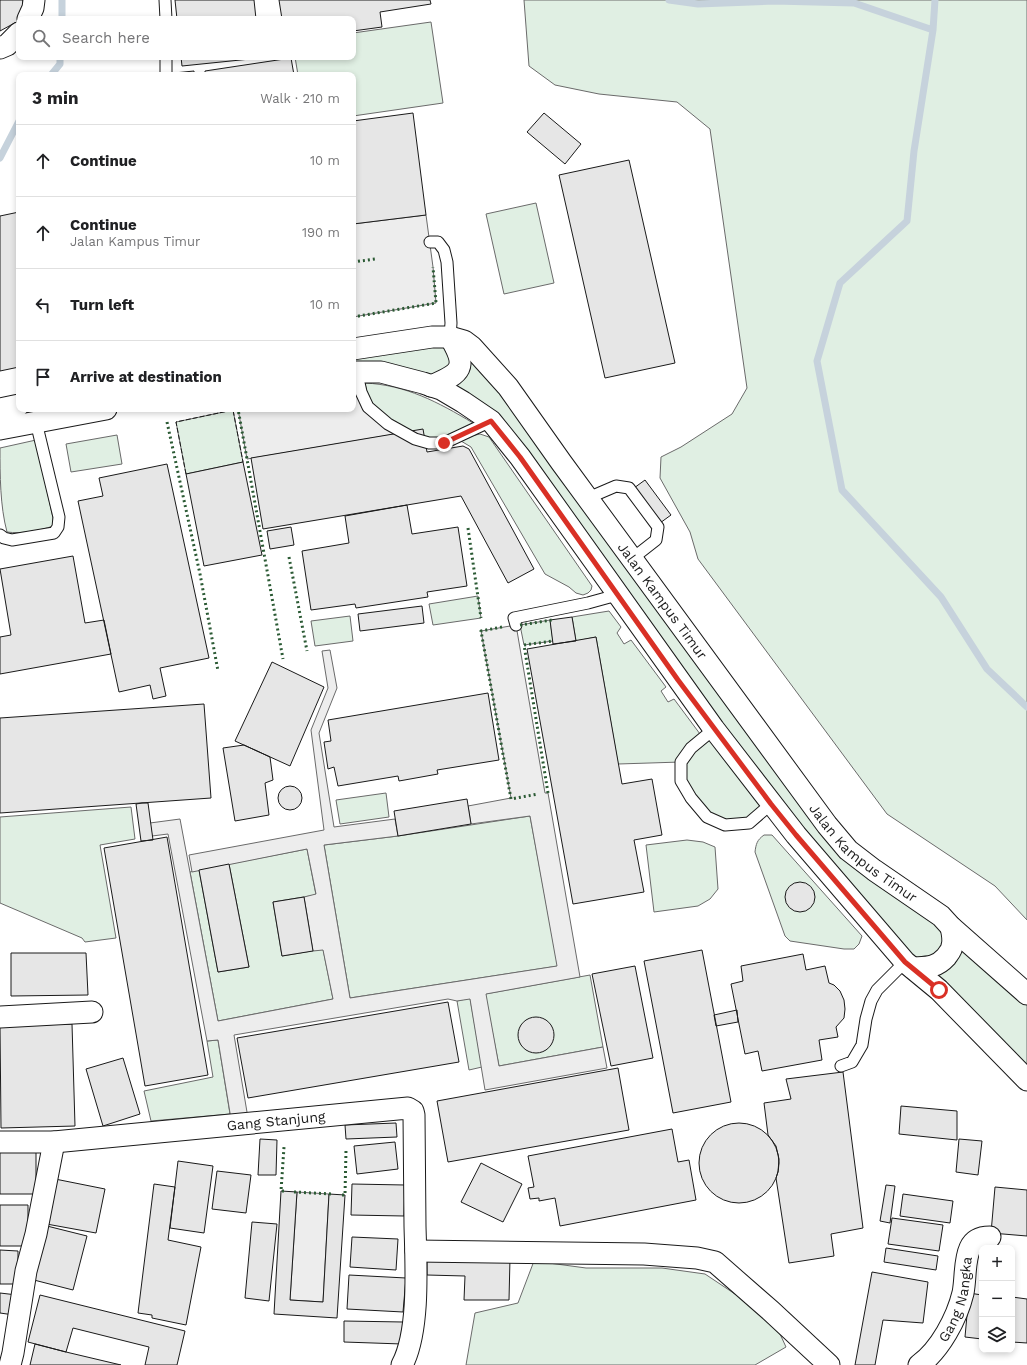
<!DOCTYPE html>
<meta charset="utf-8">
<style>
body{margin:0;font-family:"Work Sans",sans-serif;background:#f2f2f2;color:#202124}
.controls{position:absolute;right:12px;bottom:12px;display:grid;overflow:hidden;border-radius:8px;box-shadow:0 2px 6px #0003}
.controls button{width:36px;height:36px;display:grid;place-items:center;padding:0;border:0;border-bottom:1px solid #e0e0e0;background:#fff;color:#202124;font:20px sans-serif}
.stop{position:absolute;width:12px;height:12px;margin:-9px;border:3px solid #d93025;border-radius:50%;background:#fff}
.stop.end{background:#d93025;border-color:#fff;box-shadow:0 1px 4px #0008}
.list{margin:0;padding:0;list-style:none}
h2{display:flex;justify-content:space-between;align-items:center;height:52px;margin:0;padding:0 16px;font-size:17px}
h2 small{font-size:13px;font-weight:400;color:#757577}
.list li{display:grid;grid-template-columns:26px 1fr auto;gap:12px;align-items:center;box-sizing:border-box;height:72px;padding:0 16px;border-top:1px solid #e0e0e0}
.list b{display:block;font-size:15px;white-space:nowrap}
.list p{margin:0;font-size:13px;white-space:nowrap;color:#757577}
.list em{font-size:13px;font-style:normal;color:#757577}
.icon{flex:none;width:22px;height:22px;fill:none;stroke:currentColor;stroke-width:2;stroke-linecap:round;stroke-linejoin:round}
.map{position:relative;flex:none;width:1027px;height:1365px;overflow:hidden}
.search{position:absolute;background:#fff;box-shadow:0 2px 6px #0003;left:16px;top:16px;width:340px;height:44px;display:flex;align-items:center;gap:10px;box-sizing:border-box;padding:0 14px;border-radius:8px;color:#757577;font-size:15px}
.panel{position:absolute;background:#fff;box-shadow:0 2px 6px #0003;left:16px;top:72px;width:340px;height:340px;border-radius:8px}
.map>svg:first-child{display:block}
</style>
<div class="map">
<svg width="1027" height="1365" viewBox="0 0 1027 1365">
<rect width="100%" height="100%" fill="#fff"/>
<path fill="#e0efe3" stroke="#6a6a6a" d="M524,0H1027V920L995,886L887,814L698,559L690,532L660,478L661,457L681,447L732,414L747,388L710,129L677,102L599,94L555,85L529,66Z
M431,22L443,103L353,116V75H298L295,57H353V33Z
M536,203L554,283L504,294L486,214Z
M432,337L461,361L431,386L353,372V349Z
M464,341L810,803L1027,994V1080L924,972L952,946L913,967L771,804L749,823L725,825L691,798L681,762L618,764L596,637L576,641L572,617L609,611L621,627L617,633L624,644L631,640L666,687L661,691L668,702L674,699L703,738L713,729L454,384Z
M365,383C406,385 438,402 473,423C464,428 453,434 442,437C415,444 388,418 369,403Z
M233,410L243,462L186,474L176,422Z
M480,434L489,437L592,586L591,590L588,593L583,595L576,593L569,587L545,574L471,447L461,441L471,436Z
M117,435L122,464L71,472L66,444Z
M36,440L53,518V526C39,531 21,534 7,532C0,506 0,475 0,448Z
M478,596L481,618L433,625L429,604Z
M350,616L353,641L315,646L311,621Z
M550,620L553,641L524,645L520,625Z
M386,793L389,817L340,824L336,800Z
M131,807L135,839L100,845L116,938L85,942L82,938L0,903V817Z
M530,816L558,966L350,998L324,845L398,836Z
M764,835H772L862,936L859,944L854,949H844L790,941L785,936L755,852C756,844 757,840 764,835Z
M687,840L703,842L715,847L718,889L710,899L698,906L654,912L646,845Z
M307,849L316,895L273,902L282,956L323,949L333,999L218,1021L190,872L199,870L218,972L249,967L229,864Z
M590,975L603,1047L499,1066L485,994Z
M470,998L482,1067L469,1070L457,1001Z
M218,1040L230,1114L151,1121L144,1091L213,1077L207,1041Z
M534,1261L586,1268H662L705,1274L747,1302L775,1323L786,1347L755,1365H466L475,1313L518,1303Z"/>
<path fill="#ededed" stroke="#6a6a6a" d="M426,215L433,267L436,303L353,317V224Z
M357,389L396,434L247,459L238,409H353V390Z
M516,625L545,793H548L580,977L486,994L499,1066L603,1047L607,1068L485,1090L470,999L457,1001L448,999L234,1035L248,1118L231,1119L218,1040L207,1041L168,834L152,836L150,823L180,819L218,1021L333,999L323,950L313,951L304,897L316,894L307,849L192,872L189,855L324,830L311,730L328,688L322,651L330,650L337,688L319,733L334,827L395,819L398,836L324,845L350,998L557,966L530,816L471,824L468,806L511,798L481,631Z
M297,1192L329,1194L323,1302L290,1300Z"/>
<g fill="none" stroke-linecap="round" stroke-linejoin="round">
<path stroke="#c6d2dc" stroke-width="7" d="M62,0V19
M669,0L698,4L774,1L854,3L933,30
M935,0L933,30L914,151L907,221L840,283L817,361L842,490L941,597L987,669L1027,707
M51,75L60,64V57
M0,158L19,121"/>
</g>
<path fill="#e6e6e6" stroke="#1a1a1a" d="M0,0H23L22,19L0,31Z
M175,0H254L256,19H177Z
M279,0H430L431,4L380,12L382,27L353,31V19H282Z
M181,57H260V58L182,66Z
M291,58L294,75H205V71Z
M194,71V75H174V73Z
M413,113L426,215L353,224V121Z
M544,113L581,144L565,164L527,132Z
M629,160L675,363L605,378L559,175Z
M19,212V367L0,371V216Z
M423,429L427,452L463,446L469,449L534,569L508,583L461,496L263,529L251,458Z
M243,462L262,555L204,566L186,474Z
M167,464L209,658L160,668L166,696L153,699L150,685L119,692L78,501L103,496L99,478Z
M645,480L671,515L660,523L634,488Z
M407,505L412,534L458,527L467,586L427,592L428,597L356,608L355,604L311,610L302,551L349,543L345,516Z
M291,527L294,545L270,549L267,531Z
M73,556L85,623L104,620L111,654L0,674V637L11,635L0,569Z
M422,606L424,623L360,631L358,614Z
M572,617L576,641L553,644L550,620Z
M596,637L622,784L652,779L662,835L634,840L644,892L573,904L527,649Z
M272,662L324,687L290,766L235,741Z
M488,693L499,760L437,770L438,774L399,781L398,776L338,786L334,767L328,769L324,742L331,741L328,720Z
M204,704L211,798L0,813V718Z
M244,745L270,757L273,780L265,783L269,815L235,821L223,748Z
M278 798a12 12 0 1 1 24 0a12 12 0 1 1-24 0Z
M467,799L471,824L398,836L394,811Z
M142,803H148L153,840L141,841L136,804Z
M167,837L208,1075L145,1086L104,848Z
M229,864L249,967L218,972L199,870Z
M785 897a15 15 0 1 1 30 0a15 15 0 1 1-30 0Z
M304,897L313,951L282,956L273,902Z
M702,950L731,1102L673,1113L644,961Z
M11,953H86L88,995L11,996Z
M803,954L806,970L825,966L829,983L834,985L840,991L844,1000L845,1009L844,1018L836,1027L838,1037L819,1040L822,1060L762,1071L758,1051L745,1054L731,984L743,981L741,966Z
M635,966L653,1058L611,1066L592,974Z
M448,1002L459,1062L248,1098L237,1038Z
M737,1010L738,1022L716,1026L714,1015Z
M518 1035a18 18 0 1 1 36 0a18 18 0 1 1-36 0Z
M72,1024L75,1126L1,1128L0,1026Z
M123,1058L140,1114L103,1126L86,1069Z
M618,1068L629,1130L448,1162L437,1101Z
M843,1072L863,1228L831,1234L834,1256L789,1263L776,1178L778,1172L779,1159L776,1146L768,1135L764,1103L791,1099L786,1079Z
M901,1106L957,1111V1140L899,1134Z
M699 1163a40 40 0 1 1 80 0a40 40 0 1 1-80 0Z
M396,1123L397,1137L346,1139L345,1125Z
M672,1129L678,1162L689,1160L696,1200L560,1226L555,1198L539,1201V1198L530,1199L528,1188L534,1187L528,1156Z
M260,1139L277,1140L276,1175H258Z
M959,1139L982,1141L978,1175L956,1172Z
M395,1142L398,1169L357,1174L354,1146Z
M0,1149H36V1194H0Z
M178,1161L213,1166L204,1233L170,1228Z
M481,1163L522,1184L503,1222L461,1202Z
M217,1171L251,1175L246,1213L212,1209Z
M50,1178L105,1189L96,1233L41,1223Z
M154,1184L175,1187L168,1240L201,1247L186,1325L152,1318V1315L138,1313Z
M352,1184L405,1185L404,1216L351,1215Z
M886,1185L895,1186L890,1223L880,1221Z
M995,1187L1027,1190V1236L991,1233Z
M281,1191L297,1192L290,1300L323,1302L329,1194L345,1195L337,1318L274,1314Z
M903,1194L953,1201L950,1223L900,1216Z
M0,1205H28V1246H0Z
M892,1218L943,1225L939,1251L888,1244Z
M252,1222L277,1224L269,1301L245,1298Z
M43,1225L87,1236L73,1290L30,1279Z
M352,1237L398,1239L396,1270L350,1267Z
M886,1248L938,1256L936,1270L884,1262Z
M0,1250L18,1251V1284H0Z
M427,1257L510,1258L509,1300H464L465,1276L427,1275Z
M872,1272L928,1282L923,1323L883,1320L875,1365H855Z
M349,1275L406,1278L403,1312L347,1309Z
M0,1293L17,1295L14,1315L0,1313Z
M969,1293L982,1295V1339L965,1337Z
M40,1295L185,1331L177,1365H145L149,1347L73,1328L66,1352L28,1342Z
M1012,1297L1027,1299V1343L1012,1342Z
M344,1321L403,1322L402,1344L344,1342Z
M35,1344L66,1352L121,1365H30Z"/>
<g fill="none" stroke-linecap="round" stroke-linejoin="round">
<defs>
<path id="lane" d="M165,0L166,19
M166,57V75
M430,242H438L444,250L447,262L451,323L450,337
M358,372L359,383L361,392L368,407L388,424L415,439L429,443H444L491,421
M588,498L616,486L629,488L658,527L656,540L633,558
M0,535L4,538L12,540L54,533L58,527L59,517L36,422
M516,625L514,618L588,603L617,595
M714,729L691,748L681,762V781L691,798L707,817L725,825L749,823L771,804
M841,1066L852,1062L862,1045L866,1019L871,1001L877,990L905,962"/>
<g id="street">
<path d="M28,19L33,8L34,0"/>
<path d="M0,48L7,45L19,33"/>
<path id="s1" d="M353,349L432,337H450L464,341L472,347L508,387L561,462L827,825L848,850L874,870L941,916L951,927L1027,994"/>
<path d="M353,372H381L423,383L441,389L463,402L491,421L520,457L714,729L796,835L905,962L939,990L1027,1080"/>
<path d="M431,386C462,373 468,368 450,337"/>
<path d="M0,409L19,405"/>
<path d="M0,429L106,409"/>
<path d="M913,968C927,967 936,968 946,957C948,954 952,950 952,946C954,940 952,932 951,927"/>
<path d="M0,1017L92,1012"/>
<path id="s2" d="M0,1142H54L408,1108L413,1111L414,1115C414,1152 415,1189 415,1226C416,1265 420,1331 402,1365"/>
<path d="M416,1251L644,1254L697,1258L715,1262L771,1311L829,1365"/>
<path d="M10,1365L13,1353L26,1271L36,1234L54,1142"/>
<path id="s3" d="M919,1365C940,1350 957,1318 963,1293C966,1278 964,1261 970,1248C974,1239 982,1237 990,1237"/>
</g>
</defs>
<use href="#lane" stroke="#1a1a1a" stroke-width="13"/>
<use href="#street" stroke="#1a1a1a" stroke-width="23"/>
<use href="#lane" stroke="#fff" stroke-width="11"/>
<use href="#street" stroke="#fff" stroke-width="21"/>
<path stroke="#2b5a34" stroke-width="3" stroke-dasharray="2 3" stroke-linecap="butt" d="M353,262L375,259
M353,317L436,303L433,267
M240,409H238L283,659
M167,422L200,574L218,671
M468,528L481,618
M289,557L307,651
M520,625L552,620
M502,627L481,631L511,799L538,794
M548,793L524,645L553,641
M284,1191H281L284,1147
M294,1192L332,1194
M342,1195H345L346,1150"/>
<path stroke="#1a1a1a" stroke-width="1" stroke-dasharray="5 2" stroke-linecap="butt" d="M186,474L176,422L233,410L243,462"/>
</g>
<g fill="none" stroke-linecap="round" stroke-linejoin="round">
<path stroke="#d93025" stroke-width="5" d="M444,443L491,421L520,457L678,680L771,804L796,835L905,962L939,990"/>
</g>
<g text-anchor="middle" stroke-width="3" stroke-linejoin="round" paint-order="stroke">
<g font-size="14" fill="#1a1a1a" stroke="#fff">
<text dy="5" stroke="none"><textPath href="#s1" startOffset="440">Jalan Kampus Timur</textPath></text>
<text dy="5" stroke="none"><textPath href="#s1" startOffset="764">Jalan Kampus Timur</textPath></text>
<text dy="5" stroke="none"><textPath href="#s2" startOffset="277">Gang Stanjung</textPath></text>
<text dy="5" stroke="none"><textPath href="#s3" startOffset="78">Gang Nangka</textPath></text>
</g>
</g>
</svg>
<div class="controls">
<button>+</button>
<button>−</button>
<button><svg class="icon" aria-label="layers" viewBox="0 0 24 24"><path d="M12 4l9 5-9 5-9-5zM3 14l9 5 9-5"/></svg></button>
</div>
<div class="stop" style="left:939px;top:990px"></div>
<div class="stop end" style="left:444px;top:443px"></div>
<div class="search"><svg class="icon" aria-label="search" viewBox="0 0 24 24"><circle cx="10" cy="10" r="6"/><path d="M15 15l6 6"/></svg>Search here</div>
<section class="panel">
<h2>3 min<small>Walk · 210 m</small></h2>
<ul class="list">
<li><svg class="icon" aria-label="ahead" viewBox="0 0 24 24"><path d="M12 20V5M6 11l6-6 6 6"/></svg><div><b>Continue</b></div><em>10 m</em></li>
<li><svg class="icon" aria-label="ahead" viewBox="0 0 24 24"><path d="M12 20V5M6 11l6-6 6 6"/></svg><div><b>Continue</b><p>Jalan Kampus Timur</p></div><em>190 m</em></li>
<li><svg class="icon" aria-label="left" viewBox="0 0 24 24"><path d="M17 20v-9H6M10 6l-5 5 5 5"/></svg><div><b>Turn left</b></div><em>10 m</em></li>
<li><svg class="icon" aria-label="arrive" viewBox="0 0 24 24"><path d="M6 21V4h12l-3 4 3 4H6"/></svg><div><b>Arrive at destination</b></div></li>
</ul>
</section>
</div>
